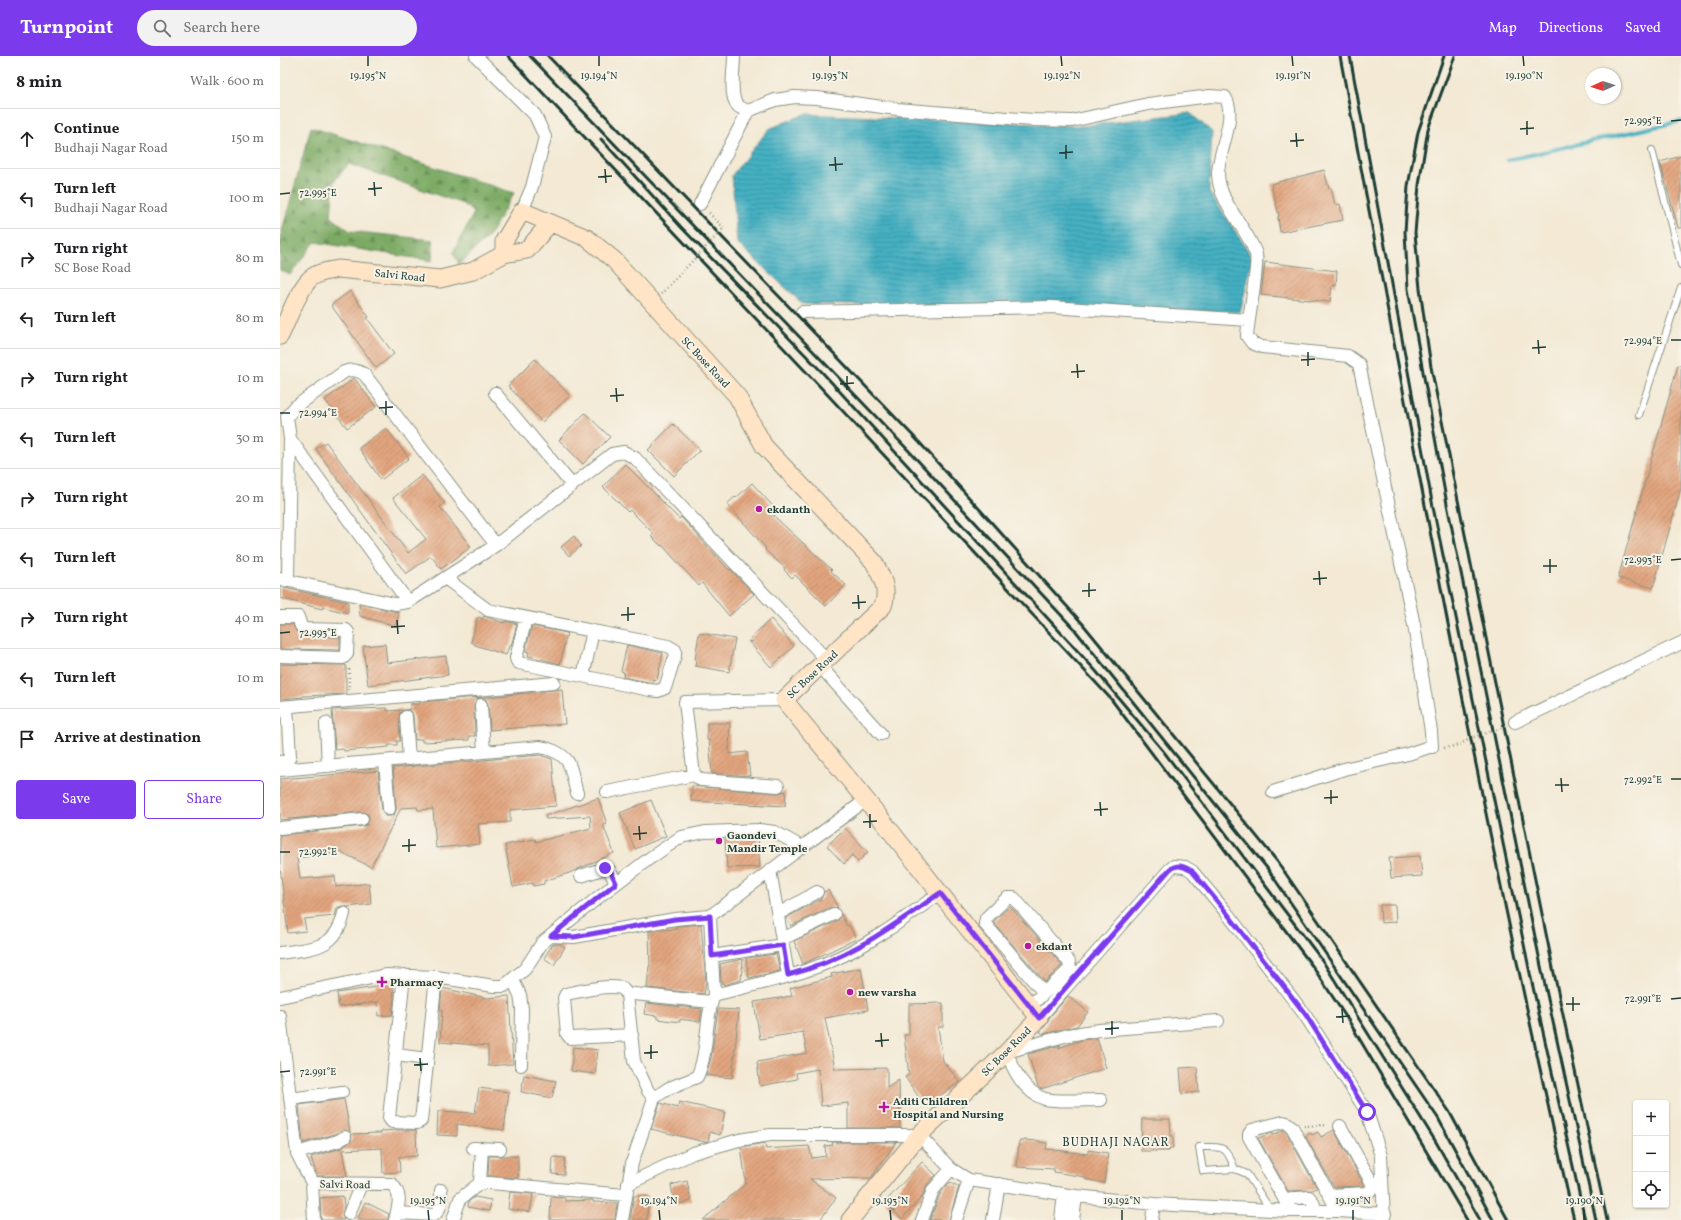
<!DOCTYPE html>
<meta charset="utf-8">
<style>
body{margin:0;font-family:Vollkorn,serif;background:#f2f2f2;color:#202124}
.controls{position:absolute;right:12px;bottom:12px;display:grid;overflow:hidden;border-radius:4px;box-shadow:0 1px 3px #0004}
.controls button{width:36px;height:36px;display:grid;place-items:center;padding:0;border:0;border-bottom:1px solid #e0e0e0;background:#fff;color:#202124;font:20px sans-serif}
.compass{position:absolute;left:1305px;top:12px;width:36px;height:36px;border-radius:50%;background:#fff;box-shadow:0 1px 3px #0004;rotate:267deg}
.stop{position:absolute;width:12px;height:12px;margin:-9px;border:3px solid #7c3aed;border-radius:50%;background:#fff}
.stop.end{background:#7c3aed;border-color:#fff;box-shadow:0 1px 4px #0008}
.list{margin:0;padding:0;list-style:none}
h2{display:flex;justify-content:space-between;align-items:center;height:52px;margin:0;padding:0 16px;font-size:17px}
h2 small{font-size:13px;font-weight:400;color:#757577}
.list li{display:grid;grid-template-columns:26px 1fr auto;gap:12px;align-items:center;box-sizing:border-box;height:60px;padding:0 16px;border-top:1px solid #e0e0e0}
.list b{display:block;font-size:15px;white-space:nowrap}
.list p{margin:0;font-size:13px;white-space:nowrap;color:#757577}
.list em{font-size:13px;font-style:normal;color:#757577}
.actions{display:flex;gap:8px;padding:12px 16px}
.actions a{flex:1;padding:9px 0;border:1px solid #7c3aed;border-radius:4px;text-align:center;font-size:14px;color:#7c3aed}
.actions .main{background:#7c3aed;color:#fff}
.icon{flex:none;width:22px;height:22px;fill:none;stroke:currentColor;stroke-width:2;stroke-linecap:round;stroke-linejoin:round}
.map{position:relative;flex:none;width:1401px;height:1164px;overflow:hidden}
header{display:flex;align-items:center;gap:24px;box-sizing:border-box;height:56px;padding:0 20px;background:#7c3aed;color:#fff}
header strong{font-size:19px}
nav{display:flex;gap:22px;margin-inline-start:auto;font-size:14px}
.search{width:280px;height:36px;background:#f2f2f2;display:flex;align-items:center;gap:10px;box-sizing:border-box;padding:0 14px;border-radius:22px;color:#757577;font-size:15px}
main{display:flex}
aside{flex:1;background:#fff}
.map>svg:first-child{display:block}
</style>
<header>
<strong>Turnpoint</strong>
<div class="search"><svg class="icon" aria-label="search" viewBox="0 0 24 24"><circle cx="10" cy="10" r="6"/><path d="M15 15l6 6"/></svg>Search here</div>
<nav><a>Map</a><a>Directions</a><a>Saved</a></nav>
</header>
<main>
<aside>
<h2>8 min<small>Walk · 600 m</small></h2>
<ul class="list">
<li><svg class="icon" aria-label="ahead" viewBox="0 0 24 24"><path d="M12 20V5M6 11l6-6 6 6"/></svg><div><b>Continue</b><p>Budhaji Nagar Road</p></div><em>150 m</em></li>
<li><svg class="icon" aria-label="left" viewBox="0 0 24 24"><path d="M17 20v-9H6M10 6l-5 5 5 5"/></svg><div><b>Turn left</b><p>Budhaji Nagar Road</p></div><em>100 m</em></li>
<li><svg class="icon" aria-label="right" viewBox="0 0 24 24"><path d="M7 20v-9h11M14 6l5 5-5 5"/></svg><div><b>Turn right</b><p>SC Bose Road</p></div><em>80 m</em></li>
<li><svg class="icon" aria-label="left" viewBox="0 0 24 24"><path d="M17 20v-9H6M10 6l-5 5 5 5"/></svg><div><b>Turn left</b></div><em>80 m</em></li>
<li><svg class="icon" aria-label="right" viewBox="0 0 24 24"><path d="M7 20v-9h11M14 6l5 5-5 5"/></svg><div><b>Turn right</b></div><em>10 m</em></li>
<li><svg class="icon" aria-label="left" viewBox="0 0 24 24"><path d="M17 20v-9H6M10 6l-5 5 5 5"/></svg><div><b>Turn left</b></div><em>30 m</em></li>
<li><svg class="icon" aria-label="right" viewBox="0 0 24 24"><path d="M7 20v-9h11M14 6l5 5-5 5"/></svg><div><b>Turn right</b></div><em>20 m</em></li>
<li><svg class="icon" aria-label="left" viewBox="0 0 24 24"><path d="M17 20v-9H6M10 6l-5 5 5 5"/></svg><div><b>Turn left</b></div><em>80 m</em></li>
<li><svg class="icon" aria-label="right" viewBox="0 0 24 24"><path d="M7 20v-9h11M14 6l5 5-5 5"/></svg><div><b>Turn right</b></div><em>40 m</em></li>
<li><svg class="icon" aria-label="left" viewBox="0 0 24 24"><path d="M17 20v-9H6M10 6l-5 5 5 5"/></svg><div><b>Turn left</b></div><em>10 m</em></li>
<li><svg class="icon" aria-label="arrive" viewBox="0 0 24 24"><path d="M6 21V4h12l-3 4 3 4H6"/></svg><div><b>Arrive at destination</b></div></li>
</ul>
<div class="actions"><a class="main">Save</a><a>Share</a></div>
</aside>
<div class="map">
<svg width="1401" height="1164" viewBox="0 0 1401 1164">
<defs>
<pattern id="forest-firs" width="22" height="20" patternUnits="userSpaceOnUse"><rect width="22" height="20" fill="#7baa64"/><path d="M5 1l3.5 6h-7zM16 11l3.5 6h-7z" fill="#648c53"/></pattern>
<pattern id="water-rules" width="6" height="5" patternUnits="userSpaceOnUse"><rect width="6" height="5" fill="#45b0c3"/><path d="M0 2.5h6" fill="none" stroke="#39909f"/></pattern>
<pattern id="building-hatch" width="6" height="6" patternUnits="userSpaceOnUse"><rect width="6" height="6" fill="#e2a57f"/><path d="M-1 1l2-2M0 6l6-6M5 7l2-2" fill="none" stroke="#b78869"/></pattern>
</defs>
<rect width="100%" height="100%" fill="#f7f3e8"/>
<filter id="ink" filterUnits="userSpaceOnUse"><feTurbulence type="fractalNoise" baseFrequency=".025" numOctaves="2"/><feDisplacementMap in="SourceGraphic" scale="8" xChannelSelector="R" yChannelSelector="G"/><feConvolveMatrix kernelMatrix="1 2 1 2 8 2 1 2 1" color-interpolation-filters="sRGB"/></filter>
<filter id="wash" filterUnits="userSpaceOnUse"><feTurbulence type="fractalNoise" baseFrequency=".012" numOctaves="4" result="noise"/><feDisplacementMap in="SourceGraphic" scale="16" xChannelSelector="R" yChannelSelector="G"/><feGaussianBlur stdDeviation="0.9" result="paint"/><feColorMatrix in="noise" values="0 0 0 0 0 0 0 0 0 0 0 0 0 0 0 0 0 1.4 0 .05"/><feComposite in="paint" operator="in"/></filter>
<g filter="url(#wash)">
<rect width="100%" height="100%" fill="#f3e9d4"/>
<path fill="url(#forest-firs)" stroke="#4d744c" d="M31,71L234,137L209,180L179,209L173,196L194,157L183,148L69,108L54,125L51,161L70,175L153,184L152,205L35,186L10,219L0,214V182Z"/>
<path fill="url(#water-rules)" stroke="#32767c" d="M910,57L932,76L929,136L973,202L960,256L523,248L457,187L452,119L489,73L525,58L802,70Z"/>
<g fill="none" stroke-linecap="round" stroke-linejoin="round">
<path stroke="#45b0c3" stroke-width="4" d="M1228,104L1401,65"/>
</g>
<g id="blocks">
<path fill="url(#building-hatch)" d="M1401,100V172H1398L1380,106Z
M1044,114L1049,133L1051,132L1055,149L1060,148L1063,164L1000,176L998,161L999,160L991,128Z
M985,206L1057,215L1056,230L1052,229L1050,246L981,239Z
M70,235L89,261L87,262L114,298L96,312L51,249Z
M255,303L290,340L262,366L228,330Z
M1398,309H1401V432L1373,532L1338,522Z
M74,322L96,351L67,372L45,344Z
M305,357L330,381L303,408L279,384Z
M393,368L420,394L394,420L368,394Z
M106,372L129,402L101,424L79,392Z
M46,386L128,497L146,483L113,442L142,419L165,447L160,451L191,491L161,513L151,500L126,518L36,393Z
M345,408L385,448H384L399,463L401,461L449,514L450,513L474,538L449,560L422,527L419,530L382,489L381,490L371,480L374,478L350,454L348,456L323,431Z
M472,427L498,456L494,460L552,514L551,515L566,529L546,550L515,519L512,522L504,514L505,512L485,494L486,492L447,448L455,441L456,442Z
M294,480L301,490L289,500L281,491Z
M0,531L68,546V557L43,551L42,553L0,542Z
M79,548L119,556L116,570L80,560Z
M204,560L224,567L225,565L237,568L231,590H229L226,599L195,589V588L191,586L198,561L203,563Z
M491,563L514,590L491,611L468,585L473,586L470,582Z
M0,568H13L16,575L24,580L60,581V594L0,593Z
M252,570L287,577L280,608L248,600L249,596L245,595Z
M419,577L455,583L449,616L415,610L416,605L415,604Z
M105,588L107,607L166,600L168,619L88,629L83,590Z
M347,589L383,597L377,624L373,623V627L343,621L344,616L341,615Z
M0,608L66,609V638L23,640V641L0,643Z
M282,633L285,668L210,674L208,648L205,642H200L197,643L194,649L195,680H189V684L142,686V683L135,684L133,660L132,656L126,654L130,653V648H140V646L185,642L209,641Z
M107,652V655L126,654L122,655L119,658L120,685H117V689H109V691L64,695L63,693L55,694L52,654Z
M427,667H450L449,698L467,696L470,720L432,717L429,684H427Z
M260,699L272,703L276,750L230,754V766L198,768L200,788L156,792L153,753L138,754L137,751L121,752L91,811L55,793L50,798L17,802L20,823L55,820L56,831L89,827L91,848L68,851L62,850L57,852L55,860L24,863L26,875L8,877L0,811V779L83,770L87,769L89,763L88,758L81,756L0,764V723L98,715L102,754L105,760H110L114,759L116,753L113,712Z
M412,730L497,737L506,735L505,750L411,745Z
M318,742L327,768L323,769L334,797L289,817L264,825V828L253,830V827L233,831L225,789L255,783L256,786L311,772L310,760L266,763L265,760Z
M371,744L386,780L355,793L340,757Z
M565,772L588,796L578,806L572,799L564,808L547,790Z
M478,782L480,811L447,812L445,783Z
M1140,800L1142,820L1111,822L1109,802Z
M548,834L558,852L551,851L511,870L506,862L541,843L544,836Z
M1100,849H1115L1116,866L1101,867Z
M730,850L782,909L765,926L713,866Z
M561,858L567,870L569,869L576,883L523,908L514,885L557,865Z
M421,868L426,926L424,938L367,932L369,910H370L369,875L397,873V870Z
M273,888H280L285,891L274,909L264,902Z
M496,898L500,915L469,922L466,902Z
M463,903L461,924L444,929L443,927H441L440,908Z
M581,912L588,954L545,962L555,1013L607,1012V1032L619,1024L620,1072H568V1047L541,1050L538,1013L516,1017L517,1023L480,1030L477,1006L527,997L523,976L480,983L474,946L512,940L510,932L552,921L551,918Z
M107,927H113L114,943L112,959L98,960L97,946L59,951L57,937L96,931V929Z
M162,932L207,942L229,940L233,1008L208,1010V990L160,986L162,954H160Z
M788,940L808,956L797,970L763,978L760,976L766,969L769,962Z
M366,947L422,953L420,966L400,963V966L377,963V960L364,958Z
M663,947V971H658L663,1005L680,1026L645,1050L625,1021L629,1019L624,979H629V948Z
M438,953L459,954L452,1022L426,1019L431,1002Z
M817,982L826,1012L761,1033L758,1031L748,998L781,989L778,992L802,984Z
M293,991L318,994L315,1018L291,1015Z
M917,1011L919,1036L902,1038L900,1012Z
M244,1019L276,1025L272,1042L241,1036Z
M199,1032L229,1036L224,1074L177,1068V1080L157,1079L158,1055L195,1057Z
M64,1043L70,1076L65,1074L55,1078L23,1087L19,1049Z
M399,1046L445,1056L440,1079L430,1076L428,1085L425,1086L371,1073L380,1047L398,1052Z
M862,1063H890L891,1080H893V1092H889V1095H861Z
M120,1074H136L137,1100L119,1101L120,1116L103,1117L102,1092L62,1094L67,1120H37L31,1101L62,1092L71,1085L72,1078L101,1077V1075Z
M1003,1074L1006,1076L1037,1132L1033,1134L1008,1135L978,1082L992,1077L993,1079Z
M1054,1074L1084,1129L1083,1130L1054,1131L1025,1080L1031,1077L1032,1079L1038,1076L1041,1081Z
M744,1084L760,1085V1086L767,1087L766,1093L808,1098V1094L828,1097L824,1127L805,1123V1121L774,1116V1113L737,1111L739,1085H744Z
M552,1086H616L591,1122L530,1123L556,1142L540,1164H423L466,1127L461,1091L485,1087L486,1093L529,1090L532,1102L546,1100L545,1090L553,1089Z
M209,1100H238V1122L208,1120Z
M273,1101L285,1102L284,1119L272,1118Z
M642,1106L656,1119L647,1129L642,1141L622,1163L605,1146Z
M407,1125L411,1145L395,1149L391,1129Z
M669,1127L679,1130L669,1164H650L660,1138Z
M230,1136L253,1138L250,1156L228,1153Z
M63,1140L64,1151L62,1159L64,1164H41L40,1142Z
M354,1140H368L367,1164H350Z
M195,1141L211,1144L209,1155L188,1151L189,1145Z
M271,1141L285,1142V1145L313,1144V1146L337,1147L335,1164H270Z
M85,1146L109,1158L108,1164H77Z"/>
</g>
</g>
<g filter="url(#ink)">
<use href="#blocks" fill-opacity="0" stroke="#899384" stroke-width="1"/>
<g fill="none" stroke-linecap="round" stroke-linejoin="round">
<defs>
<path id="lane" d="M1372,94L1401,209
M1359,359L1401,232
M955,1113C945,1088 944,1091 919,1091L923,1115L955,1113L967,1118L990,1153"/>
<path id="street" d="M196,0L255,59L265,81L252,131L242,155
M454,0C454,12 450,35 455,45C457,51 462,53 468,55L495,44L515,41L537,42L617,53L753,64L792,65L868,48L930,40L945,41C958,60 938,95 938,118C939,148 967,171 976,198C979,210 968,263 967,280L972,287L982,291L1068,300L1079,308L1134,569L1151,675L1152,691H1149L1128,698L1064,713L993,736
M420,148L468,55
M522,256L771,251L968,264
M215,337L292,429
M10,383L128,546
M165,522L208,554L388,590L395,594V600L385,632L378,635L370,634L239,607L237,605L236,602L246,562
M0,523L115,548L128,546L216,489
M8,525L10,383L7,361L15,351L64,316C72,313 77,314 84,318L216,489L332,398L344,396L355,402L547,604
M0,561H18L21,570L24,573L66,574L68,576L67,598L63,602L0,600
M540,610L601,678
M303,620L313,575
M201,649L204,696
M0,651L274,627
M126,661L129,703
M1235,666L1401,587
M46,667L48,710
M105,705L109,753
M0,706L7,705L10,701L7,651
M0,714L260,691C269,692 282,697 288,706C292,713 294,728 297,737
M414,719L405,646L504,644
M327,736L414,719L421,724L498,730
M0,772L82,763
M490,814L508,919
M301,820L325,812L330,815L336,827
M498,858L537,836
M271,880L294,881L395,863L430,860L522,791
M502,883L554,858
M0,897C32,892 56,894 64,857
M432,900L503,889
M124,919L109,1062L112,1066L137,1067L141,1065L156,921
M233,924L240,939L242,953L241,1009
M354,938L431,946
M434,939C472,929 515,921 551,905C591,888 625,862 660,837
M0,941L106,919L156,921L214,930H224L245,913L262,887L321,839L370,802L401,781L425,776L479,774L495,776L522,791L586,744
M750,950L788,915L790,912L789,906L734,842H727L706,862L705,868L764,937
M0,960L17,1097L32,1127L112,1128C123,1140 118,1150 115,1164
M759,962L890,813L894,810L905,811L912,815L946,856L1025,959L1087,1056L1101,1100L1104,1164
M352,979L290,982L287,978L284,942L286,938C305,934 324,929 342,932L347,938L354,1005L368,1035L374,1042
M116,999L147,1003
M10,1043L62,1036
M821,1044C807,1044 776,1046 765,1043C745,1037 733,1014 727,996L788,979L819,974L938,965
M193,1092L220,1093
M17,1097L58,1085L65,1081
M32,1127L34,1164
M200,1127L202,1092
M348,1128L413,1097L459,1084L490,1079H639L671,1113L689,1124L796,1140L874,1148L1011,1155H1058L1105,1158
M1050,1139L1087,1137C1092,1134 1092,1132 1092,1127L1060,1070
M1004,1143L1029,1141L1033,1146L1036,1155
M1011,1155L969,1081V1078L972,1074L1003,1066L1007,1067L1012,1071L1058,1155
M117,1157L154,1159C162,1153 161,1143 161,1134
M69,1158L81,1128
M173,1164L180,1143L200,1127H210L345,1139
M342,1164L352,1107L374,1042L389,1032L417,1021C429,995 424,965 434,939L430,860
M642,1164L653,1134L671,1113
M676,1164L689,1124
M713,1164L719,1128
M781,1164L784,1138
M793,1164L796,1140
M872,1164L874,1148"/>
<path id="secondary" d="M224,198L247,194L270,167
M0,280C7,265 19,232 31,222C38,216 49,215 58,213L160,223L193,215L224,198V185L242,155L307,182L334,204L457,340L484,390L594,506C602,521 609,534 603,550L504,644L586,744L759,962L727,996L639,1079L570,1164"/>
</defs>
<use href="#lane" stroke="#899384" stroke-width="8"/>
<use href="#street" stroke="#899384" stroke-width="14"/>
<use href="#secondary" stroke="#899384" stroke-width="19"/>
<path stroke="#899384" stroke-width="2.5" stroke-dasharray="1 3" stroke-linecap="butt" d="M429,157L444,172
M69,613V634
M1164,692L1179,689L1191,682L1225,671
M1024,1070L1047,1069"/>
<use href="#lane" stroke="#fff" stroke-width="6"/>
<use href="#street" stroke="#fff" stroke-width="12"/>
<use href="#secondary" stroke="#ffe4c6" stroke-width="17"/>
<path stroke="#1f3d34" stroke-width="3" d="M228,0L546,337L831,643L1033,911L1070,967L1187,1164
M250,0L629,395L795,574L987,812L1158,1062L1213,1164
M268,0L639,386L802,567L997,805L1169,1055L1228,1164
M1060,0C1133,389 1205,778 1294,1164
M1070,0L1153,451L1251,922L1305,1164
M1164,0L1138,76L1128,130L1125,176L1128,233L1167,448L1263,920L1316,1164
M1175,0L1148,73L1139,129L1135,177L1140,233L1151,311L1274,917L1327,1164
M321,83L401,171L541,315L815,614L884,696L1042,904L1156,1086L1200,1164"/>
<path stroke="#899384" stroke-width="2.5" stroke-dasharray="1 3" stroke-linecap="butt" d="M381,238L444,172"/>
</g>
</g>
<g fill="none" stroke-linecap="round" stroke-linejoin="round" filter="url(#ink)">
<path stroke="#7c3aed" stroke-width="5" d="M325,812L330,814L336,827L271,880L294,881L395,863L430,860L432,900L503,889L508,919C569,903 610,872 660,837L759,962L890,813C898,807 904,811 912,815L946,856L1026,959L1087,1056"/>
</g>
<path fill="none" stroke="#1f3d34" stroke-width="1.5" d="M88,0V10M319,0V10M550,0V10M781,0L782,10M1012,0L1013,10M1243,0L1244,10M1247,65V79M1391,65L1401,64M1240,73L1254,72M1016,77L1017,91M1010,85L1024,84M786,89V103M779,97L793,96M555,101L556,115M549,109L563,108M325,113L326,127M318,121L332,120M94,126L95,140M88,133L102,132M0,138L10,137M1258,284L1259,298M1391,284H1401M1252,292L1266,291M1028,296V310M1021,304L1035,303M797,308L798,322M791,316L805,315M567,320V334M560,328L574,327M336,332L337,346M330,340L344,339M106,345V359M99,352L113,351M0,357H10M1270,503V517M1391,504L1401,503M1263,510H1277M1039,515L1040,529M1033,523L1047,522M809,527V541M802,535L816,534M578,539L579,553M572,547L586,546M348,551V565M341,559L355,558M117,564L118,578M111,571L125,570M0,577L10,576M1281,722L1282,736M1391,723H1401M1275,729H1289M1051,734V748M1044,742L1058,741M820,746L821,760M814,754L828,753M590,758V772M583,766L597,765M359,770L360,784M353,778L367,777M129,783V796M122,790L136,789M0,796H10M1293,941V955M1391,943L1401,942M1286,948H1300M1062,953L1063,967M1056,961L1070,960M832,965V979M825,973L839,972M601,977L602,991M595,985L609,984M371,989V1003M364,997L378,996M140,1002L141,1015M134,1009L148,1008M0,1016L10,1015M148,1154L149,1164M379,1154L380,1164M610,1154L611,1164M842,1154V1164M1073,1154V1164M1304,1154V1164"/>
<g fill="#b5179e" stroke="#f7f3e8" stroke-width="1.5">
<circle cx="479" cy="453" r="4"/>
<circle cx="439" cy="785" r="4"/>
<circle cx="748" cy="890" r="4"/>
<path d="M100 920h4v4h4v4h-4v4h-4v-4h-4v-4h4z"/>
<circle cx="570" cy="936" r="4"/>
<path d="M602 1045h4v4h4v4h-4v4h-4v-4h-4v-4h4z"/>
</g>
<g text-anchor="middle" stroke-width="4" stroke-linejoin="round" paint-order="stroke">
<g font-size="11" fill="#1f3d34" stroke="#f7f3e8">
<text transform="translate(120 219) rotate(6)" y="4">Salvi Road</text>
<text transform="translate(426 306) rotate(47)" y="4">SC Bose Road</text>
<text transform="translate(532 618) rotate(-43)" y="4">SC Bose Road</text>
<text transform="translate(726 995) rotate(-45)" y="4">SC Bose Road</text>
<text transform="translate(65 1128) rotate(1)" y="4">Salvi Road</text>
</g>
<g font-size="11" font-weight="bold" fill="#1f3d34" stroke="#f7f3e8" text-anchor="start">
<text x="487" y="457">ekdanth</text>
<text x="447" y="783">Gaondevi<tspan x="447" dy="13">Mandir Temple</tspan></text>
<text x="756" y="894">ekdant</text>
<text x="110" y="930">Pharmacy</text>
<text x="578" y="940">new varsha</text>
<text x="613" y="1049">Aditi Children<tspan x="613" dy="13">Hospital and Nursing</tspan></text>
</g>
<g font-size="12" letter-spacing="1" fill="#1f3d34" stroke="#f7f3e8">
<text x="836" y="1090">BUDHAJI NAGAR</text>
</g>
</g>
<g font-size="10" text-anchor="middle" fill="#1f3d34" stroke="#f7f3e8" stroke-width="4" stroke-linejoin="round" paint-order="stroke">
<text x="88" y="23">19.195°N</text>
<text x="319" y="23">19.194°N</text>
<text x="550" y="23">19.193°N</text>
<text x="782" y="23">19.192°N</text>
<text x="1013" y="23">19.191°N</text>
<text x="1244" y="23">19.190°N</text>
<text x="1363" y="68">72.995°E</text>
<text x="38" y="140">72.995°E</text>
<text x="1363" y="288">72.994°E</text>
<text x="38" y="360">72.994°E</text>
<text x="1363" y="507">72.993°E</text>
<text x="38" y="580">72.993°E</text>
<text x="1363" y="727">72.992°E</text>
<text x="38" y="799">72.992°E</text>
<text x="1363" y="946">72.991°E</text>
<text x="38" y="1019">72.991°E</text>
<text x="148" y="1148">19.195°N</text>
<text x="379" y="1148">19.194°N</text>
<text x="610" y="1148">19.193°N</text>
<text x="842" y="1148">19.192°N</text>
<text x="1073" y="1148">19.191°N</text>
<text x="1304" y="1148">19.190°N</text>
</g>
</svg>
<div class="controls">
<button>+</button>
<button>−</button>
<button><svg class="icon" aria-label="locate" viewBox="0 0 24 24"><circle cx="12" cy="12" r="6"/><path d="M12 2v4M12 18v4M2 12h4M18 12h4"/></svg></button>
</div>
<svg class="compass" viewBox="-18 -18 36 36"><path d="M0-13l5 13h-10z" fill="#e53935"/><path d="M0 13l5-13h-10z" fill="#757577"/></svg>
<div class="stop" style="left:1087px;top:1056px"></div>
<div class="stop end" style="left:325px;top:812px"></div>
</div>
</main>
